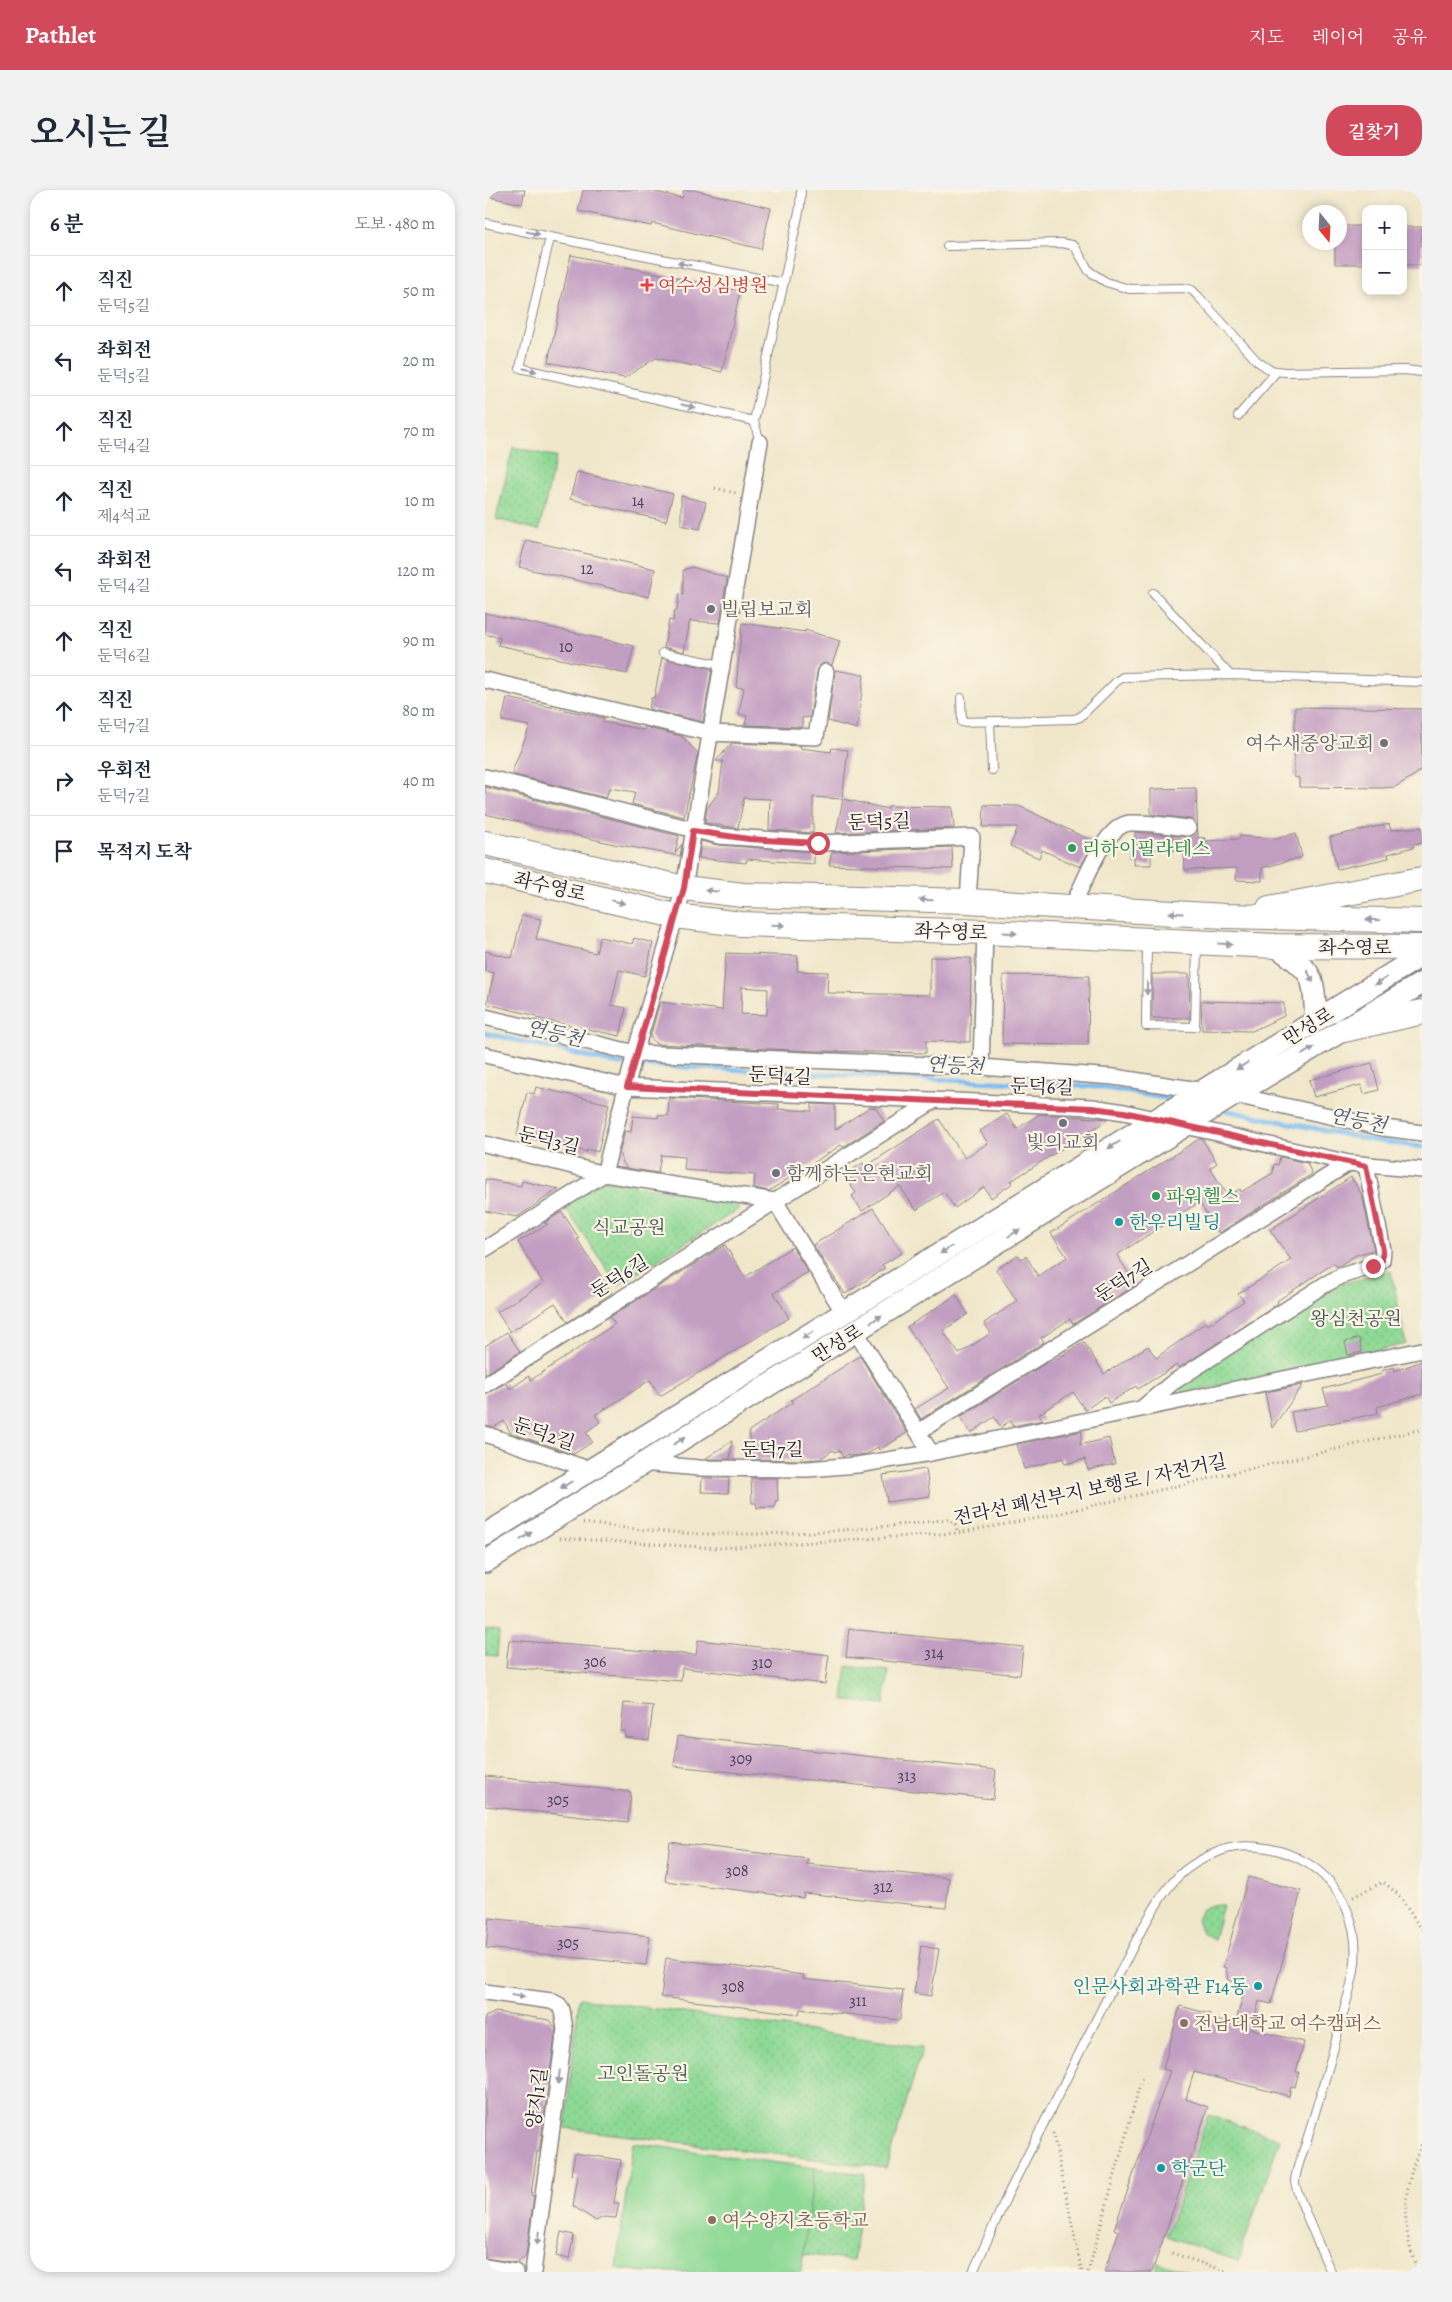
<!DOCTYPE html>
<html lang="ko">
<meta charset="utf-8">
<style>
body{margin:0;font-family:Alegreya,"Noto Serif KR",serif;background:#f2f2f3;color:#1f2937}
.controls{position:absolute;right:15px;top:15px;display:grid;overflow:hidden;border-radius:10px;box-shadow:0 2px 8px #0003}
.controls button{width:45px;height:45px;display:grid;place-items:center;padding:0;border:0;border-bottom:1px solid #e0e1e3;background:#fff;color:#1f2937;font:25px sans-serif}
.compass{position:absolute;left:817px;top:15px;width:45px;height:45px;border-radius:50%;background:#fff;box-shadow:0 2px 8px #0003;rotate:162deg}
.stop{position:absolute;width:15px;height:15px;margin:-11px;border:4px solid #d1495b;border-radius:50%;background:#fff}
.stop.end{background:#d1495b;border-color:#fff;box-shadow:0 1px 5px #0008}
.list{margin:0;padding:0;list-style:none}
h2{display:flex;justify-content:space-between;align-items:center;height:65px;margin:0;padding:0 20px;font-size:21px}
h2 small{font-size:16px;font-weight:400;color:#747a83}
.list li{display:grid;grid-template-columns:32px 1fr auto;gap:15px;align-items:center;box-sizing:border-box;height:70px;padding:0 20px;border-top:1px solid #e0e1e3}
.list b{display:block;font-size:19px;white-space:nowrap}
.list p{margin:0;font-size:16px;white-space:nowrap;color:#747a83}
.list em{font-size:16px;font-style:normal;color:#747a83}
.icon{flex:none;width:28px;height:28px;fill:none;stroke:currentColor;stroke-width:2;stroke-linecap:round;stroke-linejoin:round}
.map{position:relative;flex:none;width:937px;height:2082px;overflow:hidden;border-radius:20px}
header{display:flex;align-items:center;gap:30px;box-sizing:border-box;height:70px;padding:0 25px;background:#d1495b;color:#fff}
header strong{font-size:24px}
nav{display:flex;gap:28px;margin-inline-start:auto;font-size:18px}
.intro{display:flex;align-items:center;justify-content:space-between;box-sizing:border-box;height:120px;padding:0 30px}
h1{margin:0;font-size:35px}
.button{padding:12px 22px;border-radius:20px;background:#d1495b;color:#fff;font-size:18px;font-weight:700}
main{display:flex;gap:30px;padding:0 30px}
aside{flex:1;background:#fff;border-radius:20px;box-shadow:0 2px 8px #0003}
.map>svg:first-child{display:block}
</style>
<header>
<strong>Pathlet</strong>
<nav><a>지도</a><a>레이어</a><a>공유</a></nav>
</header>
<div class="intro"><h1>오시는 길</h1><a class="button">길찾기</a></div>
<main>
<aside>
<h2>6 분<small>도보 · 480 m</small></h2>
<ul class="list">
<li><svg class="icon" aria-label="ahead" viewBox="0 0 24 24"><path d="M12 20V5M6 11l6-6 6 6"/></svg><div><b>직진</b><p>둔덕5길</p></div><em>50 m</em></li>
<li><svg class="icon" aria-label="left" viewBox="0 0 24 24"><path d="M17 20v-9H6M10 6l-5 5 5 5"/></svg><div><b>좌회전</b><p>둔덕5길</p></div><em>20 m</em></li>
<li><svg class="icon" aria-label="ahead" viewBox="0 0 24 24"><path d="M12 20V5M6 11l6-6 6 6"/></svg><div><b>직진</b><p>둔덕4길</p></div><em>70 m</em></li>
<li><svg class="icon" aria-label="ahead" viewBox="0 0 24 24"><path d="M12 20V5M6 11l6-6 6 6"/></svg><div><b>직진</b><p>제4석교</p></div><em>10 m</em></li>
<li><svg class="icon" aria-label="left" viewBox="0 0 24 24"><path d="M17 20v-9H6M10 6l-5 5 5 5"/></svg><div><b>좌회전</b><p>둔덕4길</p></div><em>120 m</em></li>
<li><svg class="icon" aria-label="ahead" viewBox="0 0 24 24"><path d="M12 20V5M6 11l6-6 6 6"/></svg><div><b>직진</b><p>둔덕6길</p></div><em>90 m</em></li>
<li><svg class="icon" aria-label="ahead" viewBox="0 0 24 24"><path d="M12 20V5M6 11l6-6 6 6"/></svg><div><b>직진</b><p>둔덕7길</p></div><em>80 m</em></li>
<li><svg class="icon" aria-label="right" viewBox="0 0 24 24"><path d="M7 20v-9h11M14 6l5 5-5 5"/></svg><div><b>우회전</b><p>둔덕7길</p></div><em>40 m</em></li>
<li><svg class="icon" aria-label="arrive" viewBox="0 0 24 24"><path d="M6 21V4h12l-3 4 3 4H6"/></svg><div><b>목적지 도착</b></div></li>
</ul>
</aside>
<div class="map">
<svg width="937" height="2082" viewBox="0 0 937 2082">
<defs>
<pattern id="park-dots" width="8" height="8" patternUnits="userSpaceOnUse" patternTransform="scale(1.25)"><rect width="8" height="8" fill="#8ed995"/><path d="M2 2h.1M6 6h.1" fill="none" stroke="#7aba81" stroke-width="1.8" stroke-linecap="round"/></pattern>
</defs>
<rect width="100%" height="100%" fill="#fcf5e5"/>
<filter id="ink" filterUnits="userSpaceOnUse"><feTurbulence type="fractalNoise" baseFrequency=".02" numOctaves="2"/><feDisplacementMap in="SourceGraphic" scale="10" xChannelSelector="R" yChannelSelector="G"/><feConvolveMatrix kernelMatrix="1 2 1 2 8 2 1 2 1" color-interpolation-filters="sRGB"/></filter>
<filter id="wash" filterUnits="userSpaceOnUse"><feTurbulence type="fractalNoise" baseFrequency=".0096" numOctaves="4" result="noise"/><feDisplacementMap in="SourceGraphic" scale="20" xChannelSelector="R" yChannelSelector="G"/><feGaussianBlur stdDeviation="1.12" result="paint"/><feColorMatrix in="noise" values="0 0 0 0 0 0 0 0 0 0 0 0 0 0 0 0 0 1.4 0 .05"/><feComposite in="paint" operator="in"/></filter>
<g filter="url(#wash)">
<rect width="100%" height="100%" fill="#f0e7cb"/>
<path fill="#8ed995" stroke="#587e68" d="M148,1953L330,1978L316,2082H160L131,2078Z"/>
<path fill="url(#park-dots)" stroke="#587e68" d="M28,257L71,267L54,340L11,329Z
M119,990L250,1011L254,1019L133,1095L79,1016Z
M906,1081L921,1154L697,1204L695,1195L856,1094Z
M0,1439L14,1441L12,1466L0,1465Z
M362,1476L404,1481L399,1515L358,1510Z
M727,1715H738L729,1750L716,1741L712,1730L717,1719Z
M94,1808L438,1857L401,1978L80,1938Z
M723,1925L795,1949L753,2071L681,2046Z
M330,1978L380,1984L368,2071L318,2064Z
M673,2072L703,2082H670Z"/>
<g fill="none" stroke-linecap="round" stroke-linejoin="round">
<path stroke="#7cbdf1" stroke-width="5" d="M0,843L135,874L615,897L691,910
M739,920L887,950L937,957"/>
</g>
<g id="blocks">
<path fill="#c29ec2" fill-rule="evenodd" d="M0,0H40L37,14L0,6Z
M98,0H162L197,8L199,0H209L286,18L276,59L167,33L166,36L93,21Z
M854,36H881V74H850V52H854Z
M918,37H937V75H918Z
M86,65L255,101L237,182L171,168L139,188L63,172Z
M92,282L188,304L181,331L85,309Z
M196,306L221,312L215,339L196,335Z
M41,350L170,379L164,407L34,377Z
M207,377L242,388L235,433L205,431L199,462L179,457L184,430L188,431L189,421H192L194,404L198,405V380Z
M0,423L149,456L142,484L13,455L15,448L0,444Z
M257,433L320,442V440L355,451L347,475L338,473L333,477L325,527L317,528V537L260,535L262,526L254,524L259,498L251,497Z
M177,468L227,479L218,532L164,519L166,508H169Z
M350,480L379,485L372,539L343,531Z
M22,508L119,528L118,532L159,540L160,537L196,546L213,563L199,627L147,614L150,602L124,598L121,608L30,585L27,582L45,536L17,531Z
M810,517L937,519V578L930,585L910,597L898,598L814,597V588L809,587Z
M247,553L316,556L315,558L346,562L347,558L363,560L357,609L328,607V643L284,640L285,609L259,608L253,638L220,633L222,618L234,602L238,571H231Z
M0,597L194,646L190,663L197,654L195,666L129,654L0,624Z
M711,598L713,648H720V651L754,649L755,646L791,649L811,643L817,667L777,678V691L751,690L752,678L700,680L699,661L666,659V675H649L650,642L702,647L710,644L712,640L711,634L705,629L666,624V599Z
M358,609L403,619V616L467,617L469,638L351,643Z
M499,615L534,616L609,652L595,677L557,660L554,668L525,656L533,637H498Z
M904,634L906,640L937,637V653L928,654L929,657L903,664L904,668L852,679L845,647Z
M216,651L233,655L329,662V674L262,669L261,673L214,668Z
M467,657L468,679L344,675L347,662Z
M37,725L56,729L51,749L111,763L115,747L147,754L149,748L168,753L160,786L134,780L126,815L141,818L135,846L51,828L52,826L2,814L9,783L0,781V761L27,768Z
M241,763L313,766L312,781L343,782L342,803L445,805V767L486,768L485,852L441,851V863L331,861L171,854L165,847L175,812L237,820ZM257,797L283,799L282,825L256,824Z
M667,784H704L705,828H667Z
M518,785L604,786L603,855L517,854Z
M716,811L799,813V826L767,841L717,840Z
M887,873L894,900L879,904L876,895L829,907L824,890Z
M51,897L124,914L113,962L102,959V962L32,945L42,902L49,904Z
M184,908L294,914L293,919L327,921V914L350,915V940L385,917L391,918L399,931L358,957L356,955L284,1001L269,998L270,985L199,980L200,967L176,965L173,983L141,978L134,964L140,941L146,942L148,926L173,928V925L183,926Z
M522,924L532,939L555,924L624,929L526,991L528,993L506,1008L499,997L470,1018L459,1002L431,1020L415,996L377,1021L367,1006L371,1003L364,993L368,991L362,983L378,973L380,977L454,929L480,968L503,953L495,941Z
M714,949H717L732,973L725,978L743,1006L755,999L756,1002L788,983L789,974L793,975L795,967L822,973L827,984L734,1043L714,1012L632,1065L651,1095L588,1134L585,1129L556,1148L559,1152L436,1229L430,1219L464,1198L422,1137L471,1105L483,1124L458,1141L474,1164L506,1143L499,1133L532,1111L511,1079L533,1065L536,1069L541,1066L553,1086L582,1067L566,1043Z
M866,987L877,1005L889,1060L871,1065L852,1077L849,1073L792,1111L793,1113L781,1122L694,1178L692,1175L653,1199L651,1196L624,1213L620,1206L600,1220L588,1202L554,1224L558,1230L527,1236L526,1230L516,1237L509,1227L486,1243L475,1227L569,1168L571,1170L599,1152L619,1184L663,1156L671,1168L721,1132L723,1135L759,1111L753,1104L806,1070L785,1040Z
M0,989L36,996L37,991L74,999L32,1027L0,1021Z
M388,1018L417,1063L397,1075L400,1078L360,1104L328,1055Z
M77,1022L94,1048L92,1049L127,1103L83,1132L70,1113L25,1142L12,1122L58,1093L33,1052L63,1034L59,1033Z
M240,1055L260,1087L307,1057L323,1082L289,1103L304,1128L175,1206L165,1190L139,1207L110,1225L115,1232L101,1242L107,1252L89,1264L26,1243L19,1231L9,1237L0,1235V1204L21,1193L25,1199L44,1186L46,1190L130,1134L125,1127Z
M22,1142L35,1162L0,1184V1156Z
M874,1148L877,1162L863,1165L860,1152Z
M375,1166L422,1243L394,1260L393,1257L382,1264L364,1266L363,1264L358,1267L354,1260L350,1262L348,1260L335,1269L319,1270L318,1267L314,1270L265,1269L264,1241L308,1212L306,1210Z
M937,1171V1204L892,1217L893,1223L810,1241L806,1222L843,1215L838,1199L897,1184L896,1181L909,1177L910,1181Z
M818,1195L787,1238L780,1202Z
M597,1241L595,1255L624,1248L630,1274L603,1280L600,1269L580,1274L578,1268L539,1279L532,1254Z
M247,1251L245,1269H220Z
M441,1279L445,1306L402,1312L398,1285Z
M217,1288H244L243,1303L216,1302Z
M266,1288H292L293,1311H290V1317L272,1318L271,1313H267Z
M364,1439L538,1457L535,1485L361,1467Z
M24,1450L211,1465L213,1450L344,1465L340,1494L197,1478L196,1491L21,1477Z
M139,1513L168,1516L164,1550L140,1547V1541H136Z
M193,1546L511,1580L508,1609L189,1576Z
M0,1586L146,1602L143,1632L0,1616Z
M185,1652L323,1669L322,1674L464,1688L461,1718L319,1703L318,1708L180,1691Z
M763,1687L816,1701L786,1814L774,1811L767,1839L819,1852L811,1882H814L810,1897L806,1896L804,1906L709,1882L701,1909L723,1917L667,2082H619L634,2041L629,2039L685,1881L678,1879L695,1816L725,1824L724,1828L750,1835L761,1795L743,1790L741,1778L738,1777Z
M4,1728L165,1746L161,1775L1,1758Z
M436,1756L454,1759L446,1806L429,1803Z
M181,1768L319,1785L318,1789L418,1800L415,1830L315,1819L314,1824L176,1807Z
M11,1822L65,1830L71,1839L54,1962H52L46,2005L49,2006L41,2065L32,2073L0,2068V1827Z
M90,1963L136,1970L129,2013H134L131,2028L119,2027L111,2031L88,2016L93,1986L86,1985Z
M76,2042L89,2045L84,2069L71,2066Z"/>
</g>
</g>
<g filter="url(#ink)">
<use href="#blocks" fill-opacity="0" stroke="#898483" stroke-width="1"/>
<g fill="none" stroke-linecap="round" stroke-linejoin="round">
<defs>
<path id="lane" d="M0,33L65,47L35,178L269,231
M65,47L299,93
M462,56L576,53L587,55L590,57L604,81L621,92L644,99L699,98L707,100L713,106L772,171L785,180L799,182L920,180L937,182
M753,226L792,181
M275,252L269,231L315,17L316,0
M668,403L745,485L937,492
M178,463L237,475
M476,508L477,532L589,529L595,527L632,491L638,487L745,485
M505,531L507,580
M662,754L661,836L710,837L712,755
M488,2082L522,2006L657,1739C681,1699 691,1677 738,1660C764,1651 799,1659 822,1673C858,1695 876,1737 869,1780C866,1799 859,1819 854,1838C845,1875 833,1911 823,1947C819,1961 811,1977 810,1991C809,1999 840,2069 846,2082"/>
<path id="street" d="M0,490L225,543L331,547L341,482
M0,587L234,646L333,653L487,647L483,711
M587,717C598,696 619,635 645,633C664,632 684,636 703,638
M0,827L150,863L496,877L629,887L720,901
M0,865L142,897L607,917L639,922L864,973L937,980
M496,877L500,742
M745,904L899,938L937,943
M0,954L119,984L290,1011L359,1123
M0,1059L119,984L150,863L199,698L275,252
M371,1142L446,1263
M0,1195L447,912
M656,1219L687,1193L839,1095L856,1086L888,1076L897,1070L898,1060L881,976
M433,1242L864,973
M0,1244L106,1280
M157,1273L214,1278L323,1279L372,1275L446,1263L937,1160
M0,1802L66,1811L74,1815L77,1820L80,1839L48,2082
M0,2077L30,2082"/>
<path id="secondary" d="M791,756C830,785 828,782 831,830
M0,1345L937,765
M0,1372L746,907L937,793"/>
<path id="primary" d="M0,653L199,698L258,705L483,711L740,726L937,731
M0,681L190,726L256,734L500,742L791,756L937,757
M784,718L937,689
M859,840L937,822"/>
</defs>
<use href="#lane" stroke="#898483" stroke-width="10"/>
<use href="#street" stroke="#898483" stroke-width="18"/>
<use href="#secondary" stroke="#898483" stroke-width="24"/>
<use href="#primary" stroke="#898483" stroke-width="26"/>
<path stroke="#898483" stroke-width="3" stroke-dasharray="1 4" stroke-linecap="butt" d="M230,298L251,303
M98,1333C142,1338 187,1344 232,1344C309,1345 388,1339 464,1329L470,1334L473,1343
M75,1348L233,1358L473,1343L563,1326L937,1239
M868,1707L898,1692L912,1703L937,1740
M568,1943L597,2082
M687,2063L743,2082
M603,2082L657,1887
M933,2082C915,2035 917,1999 937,1953"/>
<use href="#lane" stroke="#fff" stroke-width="8"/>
<use href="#street" stroke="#fff" stroke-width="15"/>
<use href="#secondary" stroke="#fff" stroke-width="21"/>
<use href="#primary" stroke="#fff" stroke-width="24"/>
</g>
<defs><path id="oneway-solid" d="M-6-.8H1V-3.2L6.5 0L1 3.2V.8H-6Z" transform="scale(1.25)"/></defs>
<g fill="#9c9ca7">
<use href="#oneway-solid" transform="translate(48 43) rotate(12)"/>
<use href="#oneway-solid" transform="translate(199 74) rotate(-169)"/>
<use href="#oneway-solid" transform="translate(45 180) rotate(13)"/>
<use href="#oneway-solid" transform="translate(203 216) rotate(13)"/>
<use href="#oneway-solid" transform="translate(227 701) rotate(-174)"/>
<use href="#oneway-solid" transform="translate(441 710) rotate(-178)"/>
<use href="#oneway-solid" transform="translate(133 712) rotate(13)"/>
<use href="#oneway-solid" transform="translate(691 723) rotate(-177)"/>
<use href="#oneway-solid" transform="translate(888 730) rotate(-179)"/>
<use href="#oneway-solid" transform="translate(293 735) rotate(2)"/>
<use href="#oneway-solid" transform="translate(525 743) rotate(3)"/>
<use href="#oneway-solid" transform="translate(740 754) rotate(3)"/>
<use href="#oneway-solid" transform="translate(825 786) rotate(63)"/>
<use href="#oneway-solid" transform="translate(896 791) rotate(148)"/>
<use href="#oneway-solid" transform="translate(662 798) rotate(91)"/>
<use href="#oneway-solid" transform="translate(823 861) rotate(-31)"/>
<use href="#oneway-solid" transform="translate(757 876) rotate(148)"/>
<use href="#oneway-solid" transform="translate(629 955) rotate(148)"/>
<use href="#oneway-solid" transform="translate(529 1043) rotate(-32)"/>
<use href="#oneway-solid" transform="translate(461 1060) rotate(148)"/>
<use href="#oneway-solid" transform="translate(391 1129) rotate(-32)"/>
<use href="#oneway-solid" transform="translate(323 1145) rotate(148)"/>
<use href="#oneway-solid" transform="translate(194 1251) rotate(-32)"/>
<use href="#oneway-solid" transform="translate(81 1295) rotate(148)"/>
<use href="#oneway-solid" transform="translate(41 1346) rotate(-33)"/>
<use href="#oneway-solid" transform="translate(33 1806) rotate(8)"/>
<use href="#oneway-solid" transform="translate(74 1887) rotate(97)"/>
<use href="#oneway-solid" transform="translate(53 2048) rotate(97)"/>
</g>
</g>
<g fill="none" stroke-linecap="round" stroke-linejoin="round" filter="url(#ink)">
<path stroke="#d1495b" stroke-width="6" d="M333,653L264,649L208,641L199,698L142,897L607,918L639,922L881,976L898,1060L897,1070L888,1076"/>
</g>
<path fill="#e0444e" stroke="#fcf5e5" stroke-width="2" d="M159.5 87.5h5v5h5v5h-5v5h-5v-5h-5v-5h5z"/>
<g fill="#6b7280" stroke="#fcf5e5" stroke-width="2">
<circle cx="226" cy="419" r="5"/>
<circle cx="899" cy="553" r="5"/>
<circle cx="578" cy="933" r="5"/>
<circle cx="291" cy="983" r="5"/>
</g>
<g fill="#2e9e5b" stroke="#fcf5e5" stroke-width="2">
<circle cx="587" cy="658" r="5"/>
<circle cx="671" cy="1006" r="5"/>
</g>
<g fill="#0f9aa8" stroke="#fcf5e5" stroke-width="2">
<circle cx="634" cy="1032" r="5"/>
<circle cx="773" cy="1796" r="5"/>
<circle cx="676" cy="1978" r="5"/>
</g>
<g fill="#8d6e63" stroke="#fcf5e5" stroke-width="2">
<circle cx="699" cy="1833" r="5"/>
<circle cx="227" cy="2030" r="5"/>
</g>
<g text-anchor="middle" stroke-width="4.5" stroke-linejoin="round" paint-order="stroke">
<g font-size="16" fill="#4a415d">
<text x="153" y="316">14</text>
<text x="102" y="384">12</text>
<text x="81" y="462">10</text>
<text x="449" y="1468">314</text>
<text x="110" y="1477">306</text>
<text x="277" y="1478">310</text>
<text x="256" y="1574">309</text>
<text x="422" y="1591">313</text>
<text x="73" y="1615">305</text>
<text x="252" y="1686">308</text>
<text x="398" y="1702">312</text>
<text x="83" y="1758">305</text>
<text x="248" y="1802">308</text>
<text x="373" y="1816">311</text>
</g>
<g font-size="19" fill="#be3a42" stroke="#fcf5e5" text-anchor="start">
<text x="173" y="102">여수성심병원</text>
</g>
<g font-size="19" fill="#5b616d" stroke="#fcf5e5" text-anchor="start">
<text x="236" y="426">빌립보교회</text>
<text x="889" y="560" text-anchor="end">여수새중앙교회</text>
<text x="578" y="959" text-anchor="middle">빛의교회</text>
<text x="301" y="990">함께하는은현교회</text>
</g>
<g font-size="19" fill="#22223b" stroke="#fcf5e5">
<text transform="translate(394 631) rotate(-2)" y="7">둔덕5길</text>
<text transform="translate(65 696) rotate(13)" y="7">좌수영로</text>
<text transform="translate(466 741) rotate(2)" y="7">좌수영로</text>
<text x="870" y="764">좌수영로</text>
<text transform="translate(823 836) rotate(-32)" y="7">만성로</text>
<text transform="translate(295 885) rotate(3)" y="7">둔덕4길</text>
<text transform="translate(557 896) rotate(2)" y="7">둔덕6길</text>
<text transform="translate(64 950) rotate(14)" y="7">둔덕3길</text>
<text transform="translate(134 1086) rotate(-32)" y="7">둔덕6길</text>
<text transform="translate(638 1090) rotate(-32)" y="7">둔덕7길</text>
<text transform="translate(352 1153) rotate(-32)" y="7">만성로</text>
<text transform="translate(59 1243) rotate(19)" y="7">둔덕2길</text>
<text x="287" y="1266">둔덕7길</text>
<text transform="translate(605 1299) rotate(-12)" y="7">전라선 폐선부지 보행로 / 자전거길</text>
<text transform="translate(51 1908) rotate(-83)" y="7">양지1길</text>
</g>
<g font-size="19" fill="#27864d" stroke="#fcf5e5" text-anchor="start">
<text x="597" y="665">리하이필라테스</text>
<text x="681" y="1013">파워헬스</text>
</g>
<g font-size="19" fill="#0d838f" stroke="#fcf5e5" text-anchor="start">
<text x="644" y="1039">한우리빌딩</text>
<text x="763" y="1803" text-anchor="end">인문사회과학관 F14동</text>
<text x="686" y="1985">학군단</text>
</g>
<g font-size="19" fill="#425956" stroke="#fcf5e5">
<text x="144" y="1044">식교공원</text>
<text x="871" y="1135">왕심천공원</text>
<text x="158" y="1890">고인돌공원</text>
</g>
<g font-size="19" fill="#785e54" stroke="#fcf5e5" text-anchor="start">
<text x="709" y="1840">전남대학교 여수캠퍼스</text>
<text x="237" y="2037">여수양지초등학교</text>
</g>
<g font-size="20" font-style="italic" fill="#42587b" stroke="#fcf5e5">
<text transform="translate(70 843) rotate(13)" y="7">연등천</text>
<text transform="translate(470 875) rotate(3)" y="7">연등천</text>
<text transform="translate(873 930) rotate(11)" y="7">연등천</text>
</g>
</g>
</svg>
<div class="controls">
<button>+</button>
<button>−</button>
</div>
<svg class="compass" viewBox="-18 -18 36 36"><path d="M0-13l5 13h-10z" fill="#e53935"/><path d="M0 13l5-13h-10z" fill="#747a83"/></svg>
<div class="stop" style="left:333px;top:653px"></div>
<div class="stop end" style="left:888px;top:1076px"></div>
</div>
</main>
